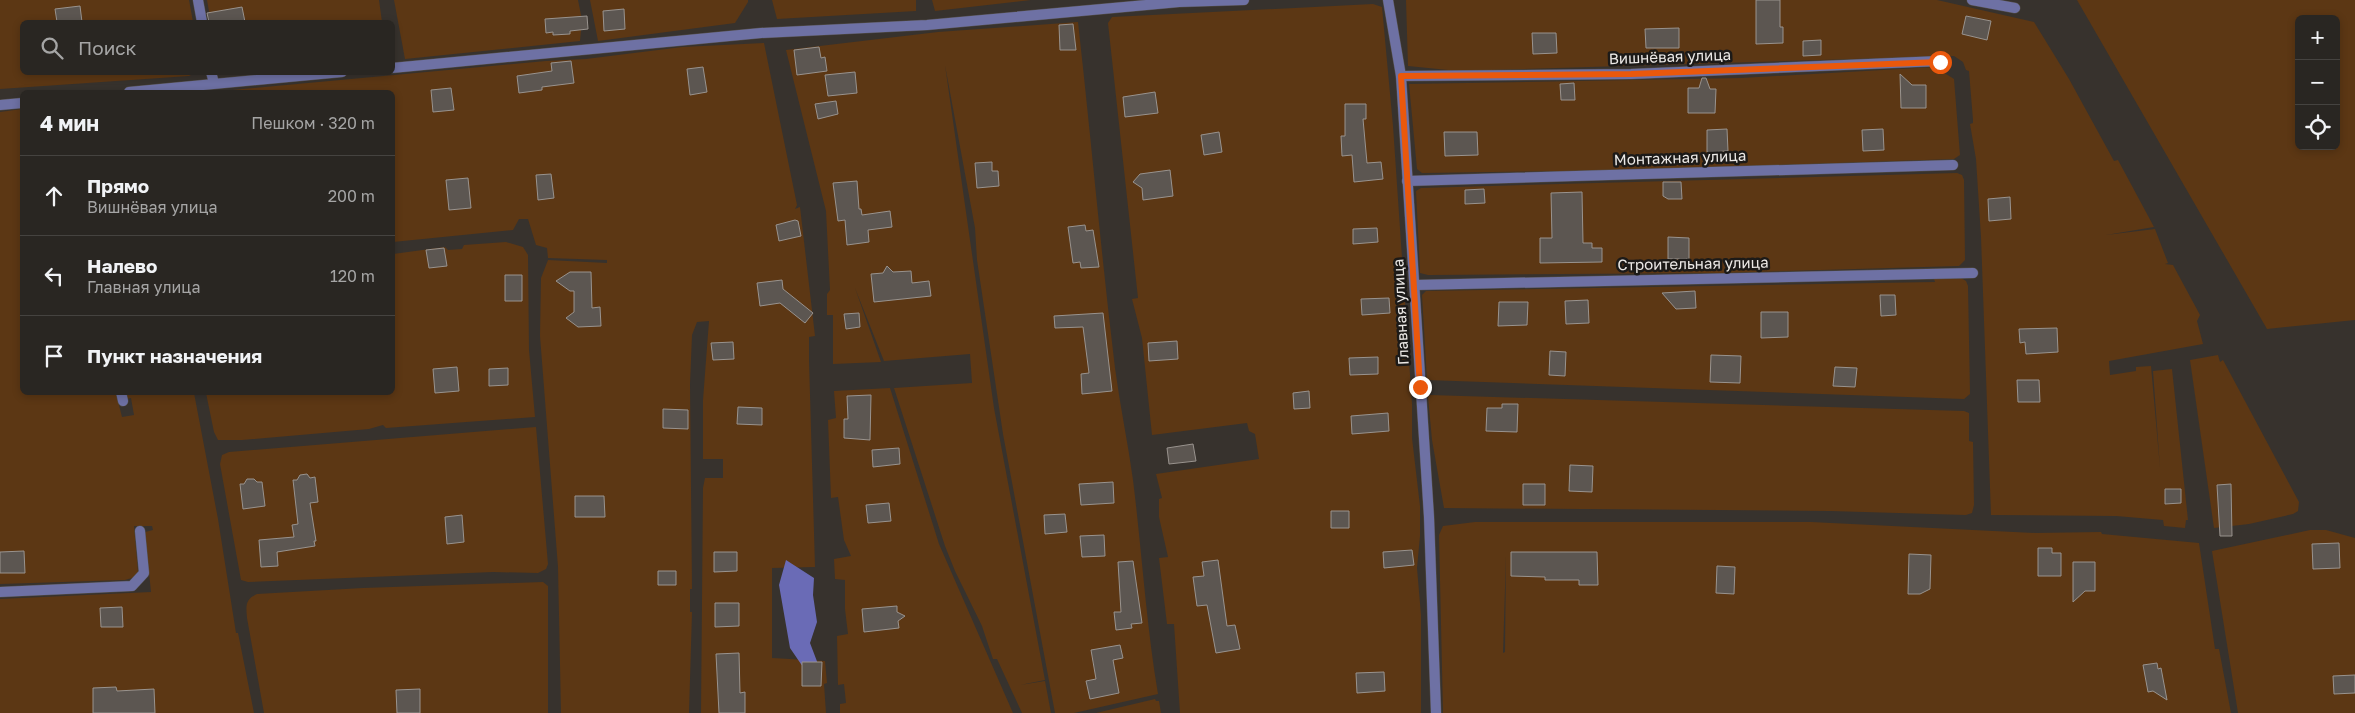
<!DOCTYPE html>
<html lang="ru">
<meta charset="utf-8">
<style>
body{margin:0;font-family:"Golos Text",sans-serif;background:#35322f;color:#f1f3f6}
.controls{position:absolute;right:15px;top:15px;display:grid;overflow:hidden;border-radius:8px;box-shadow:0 2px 8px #0003}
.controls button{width:45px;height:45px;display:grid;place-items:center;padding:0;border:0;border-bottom:1px solid #454340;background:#292622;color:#f1f3f6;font:25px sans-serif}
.stop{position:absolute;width:15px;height:15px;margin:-11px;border:4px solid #ea580c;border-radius:50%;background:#fff}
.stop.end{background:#ea580c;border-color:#fff;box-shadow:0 1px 5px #0008}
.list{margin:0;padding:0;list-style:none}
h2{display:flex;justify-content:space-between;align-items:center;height:65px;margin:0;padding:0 20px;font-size:21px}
h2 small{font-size:16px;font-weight:400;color:#a5a5a5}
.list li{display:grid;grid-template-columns:32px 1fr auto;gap:15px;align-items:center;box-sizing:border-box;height:80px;padding:0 20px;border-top:1px solid #454340}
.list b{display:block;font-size:19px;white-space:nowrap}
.list p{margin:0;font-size:16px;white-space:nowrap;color:#a5a5a5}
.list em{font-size:16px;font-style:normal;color:#a5a5a5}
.icon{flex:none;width:28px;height:28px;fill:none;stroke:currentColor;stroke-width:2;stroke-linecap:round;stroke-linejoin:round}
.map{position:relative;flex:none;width:2355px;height:713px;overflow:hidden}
.search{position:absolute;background:#292622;box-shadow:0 2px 8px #0003;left:20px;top:20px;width:375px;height:55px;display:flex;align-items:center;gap:12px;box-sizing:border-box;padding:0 18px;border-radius:8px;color:#a5a5a5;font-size:19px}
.panel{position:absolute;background:#292622;box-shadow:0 2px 8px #0003;left:20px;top:90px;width:375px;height:305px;border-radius:8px}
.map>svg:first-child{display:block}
</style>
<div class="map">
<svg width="2355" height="713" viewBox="0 0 2355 713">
<rect width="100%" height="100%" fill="#37322d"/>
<path fill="#5c3714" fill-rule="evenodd" d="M0,0H189L193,22H22V72L195,73L189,76L0,89Z
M207,0H379L382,22H211Z
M394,0H578L582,20L580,41L405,59Z
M590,0H748V2L735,23L598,41Z
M772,0H916V11L777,19Z
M932,0H1031L935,11Z
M1406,0H1937L2034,22L2069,79L2114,161L2118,160L2154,227L2106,235L2155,229L2168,263L2165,264L2173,265L2200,315L2197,321L2203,344L2109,361L2110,375L2136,371V367L2151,366L2160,468L2153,371L2172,369L2188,520H2186L2185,528L2164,526L2163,520L2116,516L1991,515L1981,237L1976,159L1970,124L1973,123V120L1969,71L1966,70L1963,62L1954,56L1458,71L1408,66Z
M2077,0H2355V320L2267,329ZM2299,19H2336V146H2299Z
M1373,4L1382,7L1393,126L1412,404V438L1420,506V536L1417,568L1421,615V713H1180L1174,624H1167L1159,558L1168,557L1159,517V499L1162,498L1156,474L1259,459L1255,434L1249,431L1247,423L1152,435L1142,338L1132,299L1138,298L1108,23L1112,17Z
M1078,22C1091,137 1101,253 1115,368C1120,406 1128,443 1133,480C1142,552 1146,623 1158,694L1074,713H1055L1003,434L977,260L975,228L945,65L994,408L1045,680L1020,685L1045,681L1051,713H1022L997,659H993L982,626L955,571L945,546L894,388L972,383L970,354L884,361L855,288L881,362L833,364V315H827V294L830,290L826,211L786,50L938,32Z
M764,43L797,205L795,209L800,207L815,336L809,337V360L815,567L772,568V658L825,661L827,683L824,684L826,713H701L703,488L705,478H723V459H703V400L709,321L697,322L692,335L690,384L692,589H690V612H692L689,713H561L558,567L540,336L541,278L548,260L607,263V260L548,258L547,248L536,245L528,219H519L513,230L393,242L392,92H211L546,61L586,59L682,47Z
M1935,67L1954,79L1960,155L1954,159L1637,170L1422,173L1417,169L1409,84L1741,78Z
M22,109V392L116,393L122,417L134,415L131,398L127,399L125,393H194L218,519L236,633H238L254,713H0V599L151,592L145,532L153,530L152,526H134L138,572L135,577L125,580L0,584V112Z
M1957,173L1962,175L1964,180L1965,260L1959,266L1722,273L1428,275L1420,273L1416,191L1421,188Z
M506,242L523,247L528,255L529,350L535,417L386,428L383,425L369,429L242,440H218L214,432L206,393L392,392L393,254L445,247L448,250L462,249L464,245Z
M1961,278L1966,281L1968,286L1970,394L1964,399L1427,380L1422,295L1426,291L1935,282L1934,279Z
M2218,355L2220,362L2223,360L2299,502L2298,511L2293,514L2249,524L2214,528L2190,360Z
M890,388L939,544L1013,713H840V704L846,703L844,684L838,685L837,636L848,634L845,609V580L835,579L834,559L851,556L844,540L838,497L831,498L828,420L836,418L834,391Z
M1430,395L1964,411L1969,413V441L1973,442L1974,505L1972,513L1966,515L1830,511L1444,508L1432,440L1428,397Z
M536,427L548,564L546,569L538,573L493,572L248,582L241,580L220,464L222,455L229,452Z
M1475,522H1811L2036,533L2101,532L2102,534L2199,543L2215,649H2219L2231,713H1443L1439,535L1443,526ZM1506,556L1505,652L1503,653Z
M2310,530H2326L2355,538V713H2238L2212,551Z
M543,582L548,586V713H264L247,618C246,606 245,599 257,594L363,588Z
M1155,699L1156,701H1159L1161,713H1096Z"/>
<path fill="#6a6bb6" d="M786,560L814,578L813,595L817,622L810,643L818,664L803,667L790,648L779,585Z"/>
<path fill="#5c5651" stroke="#99938e" d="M1756,0H1780V27H1783V43L1756,44Z
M80,6L82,22H57L55,9Z
M242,7L245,22H209L207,13Z
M624,9L625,29L604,31L603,11Z
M587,16L588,29L570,31V34L553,35V32L546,33L545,19Z
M1966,16L1991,21L1987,40L1962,34Z
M1073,24L1076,50H1060L1059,25Z
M1679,28V48H1646L1645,29Z
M1532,33H1556L1557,53L1533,54Z
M1821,40V55L1803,56V41Z
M819,47L821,58L825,57L827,71L797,75L794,50Z
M571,61L574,83L542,87V90L519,93L517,76L552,71L551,63Z
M703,67L707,92L690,95L687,69Z
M855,72L857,93L828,96L825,75Z
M1900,74L1912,85H1926V108H1901Z
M1702,78H1706L1710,89H1716L1715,113H1688V88H1699Z
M1574,83L1575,100H1561L1560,84Z
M451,88L454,110L433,112L431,90Z
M1155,92L1158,113L1125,117L1123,97Z
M836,101L838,114L818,119L815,104Z
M1345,104H1366V119H1363L1367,163L1381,162L1383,179L1354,182L1352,155L1342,156L1341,136H1345Z
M1727,129L1728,151L1707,152V130Z
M1883,129L1884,150L1863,151L1862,130Z
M1219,132L1222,152L1204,155L1201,135Z
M1444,132H1477L1478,155L1445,156Z
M992,162V171H998L999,186L977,188L975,163Z
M1170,170L1173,196L1143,200L1142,188L1133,182L1140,174Z
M551,174L554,198L538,200L536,175Z
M468,178L471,208L449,210L446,180Z
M857,181L859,209H861L862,215L890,211L892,227L868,230L869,242L847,245L845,220L838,221L833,183Z
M1663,182H1681L1682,199H1668L1663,196Z
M1484,189L1485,203L1465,204V190Z
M1582,192L1583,243H1592V248H1602V262L1540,263V238H1552L1551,193Z
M2010,197L2011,219L1989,221L1988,199Z
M795,220L798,221L801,236L779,241L776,225Z
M1085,225L1086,231L1093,230L1099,267L1081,268L1080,262L1073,263L1068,227Z
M1377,228L1378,242L1353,244V229Z
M1668,237L1689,238V259H1668Z
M444,248L447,266L429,268L426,250Z
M887,266L893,272L911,271L912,283L929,281L931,296L874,302L871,274L883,273Z
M570,272H591L592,308L600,307L601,326L578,327L566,318L574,312V291H570L556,281Z
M505,275H522V301H505Z
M782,280L783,289L813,313L805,323L780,303L760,306L757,283Z
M1695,291L1696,308L1676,309L1662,293Z
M1880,295H1895L1896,315L1881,316Z
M1389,298L1390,313L1362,315L1361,299Z
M1588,300L1589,323L1566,324L1565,301Z
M1499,302H1528L1527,325L1498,326Z
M1761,312H1788V337L1761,338Z
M859,313L860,327L846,329L844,314Z
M1103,313L1112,391L1082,394L1081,374L1089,373L1083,327L1055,328L1054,316Z
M2057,328L2058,352L2026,354L2025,342L2020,343L2019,329Z
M1177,341L1178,359L1149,361L1148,343Z
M733,342L734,359L713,360L711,343Z
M1550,351L1566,352L1565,376L1549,375Z
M1711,355L1741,356L1740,383L1710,382Z
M1378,357V374L1350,375L1349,358Z
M457,367L459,391L435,393L433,369Z
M1835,367L1857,368L1855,387L1833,386Z
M508,368V385L489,386V369Z
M2017,380H2039L2040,402H2018Z
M1309,391L1310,408L1294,409L1293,393Z
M871,395L870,440L844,438V419H848L847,396Z
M1502,404H1518L1517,432L1486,431L1487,408H1502Z
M738,407L762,408V425L737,424Z
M663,409L688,410V429L663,428Z
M1388,413L1389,431L1352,434L1351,416Z
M1193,444L1196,461L1169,464L1167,448Z
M899,448L900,464L873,467L872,450Z
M1570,465L1593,466L1592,492L1569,491Z
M307,474L310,478L315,477L318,502L310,503L316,541H314L315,546L277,552L278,566L261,567L259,540L294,537L292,525L298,524L293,480H297L300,475Z
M247,479H254L257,482H262L265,506L243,509L240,484H244Z
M1113,482L1114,503L1081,505L1079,484Z
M1523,484H1545V505H1523Z
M2231,484L2232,536H2220L2217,485Z
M2165,489H2181V503L2165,504Z
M575,496H604L605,517H575Z
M889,503L891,521L868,523L866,505Z
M1331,511H1349V528H1331Z
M1065,514L1067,532L1045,534L1044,515Z
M462,515L464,542L447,544L445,517Z
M1104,535L1105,556L1082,557L1080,536Z
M2339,543L2340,568L2313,569L2312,544Z
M2038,548H2052V553H2061V576H2038Z
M1412,550L1414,565L1384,568L1383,552Z
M24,551L25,573H0V552Z
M714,552H737V571L714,572Z
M1511,552H1597L1598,585H1579V580H1545V577L1511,576Z
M1909,554L1931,555L1930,589L1920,594H1908Z
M1218,560L1227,626L1235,625L1240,649L1216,653L1207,605L1197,606L1193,577L1204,576L1202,562Z
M1133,561L1142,623L1131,624L1132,628L1116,630L1114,612H1121L1118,562Z
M2073,562H2095V591H2085L2073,602Z
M1717,566L1735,567L1734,594L1716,593Z
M658,571H676V585H658Z
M715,603H739V626L715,627Z
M897,606V612L905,616L898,621L899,628L864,632L862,609Z
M122,607L123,627H101L100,608Z
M1120,645L1123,658L1113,660L1119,693L1090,699L1086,681L1096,679L1091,650Z
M739,653L740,693L745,692V713H719L716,654Z
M802,662H822L821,686H802Z
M2157,663L2158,669L2161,668L2167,700L2153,691L2148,692L2143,665Z
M1384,672L1385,691L1357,693L1356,673Z
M2355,675V693L2334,694L2333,676Z
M116,687L117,691L154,689L155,713H93V688Z
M420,689V713H397L396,690Z"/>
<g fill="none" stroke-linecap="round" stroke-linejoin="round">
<defs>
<path id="service" d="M198,0L202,22
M1972,0L2015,8
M211,72L214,83
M1401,76L1631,74L1940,61
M1407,181L1953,165
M1415,285L1973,273
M121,392L123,401
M0,592L132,586L144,573L140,531"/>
<path id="minor" d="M1388,0L1401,76L1429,517L1436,713
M392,68L761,33L927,25L1179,2L1244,0
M129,92L342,72
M0,105L22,103"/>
</defs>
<use href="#service" stroke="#544f4b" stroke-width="11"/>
<use href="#minor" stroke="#544f4b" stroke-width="11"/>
<use href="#service" stroke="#6e71a4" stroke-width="10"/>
<use href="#minor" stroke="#6e71a4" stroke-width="10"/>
</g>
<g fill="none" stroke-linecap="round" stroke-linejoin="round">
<path stroke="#ea580c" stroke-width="6" d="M1420,387L1401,76L1631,74L1940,62"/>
</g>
<g text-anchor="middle" stroke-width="5" stroke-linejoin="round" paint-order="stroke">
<g font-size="15" fill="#ece9e6" stroke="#1c1a18">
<text transform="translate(1670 57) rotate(-2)" y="5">Вишнёвая улица</text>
<text transform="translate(1680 158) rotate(-2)" y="5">Монтажная улица</text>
<text transform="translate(1693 264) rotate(-1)" y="5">Строительная улица</text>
<text transform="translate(1401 312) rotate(-93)" y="5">Главная улица</text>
</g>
</g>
</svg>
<div class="controls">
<button>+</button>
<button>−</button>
<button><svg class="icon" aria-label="locate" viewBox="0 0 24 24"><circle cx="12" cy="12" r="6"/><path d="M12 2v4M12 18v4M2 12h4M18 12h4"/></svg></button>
</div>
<div class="stop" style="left:1940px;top:62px"></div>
<div class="stop end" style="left:1420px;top:387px"></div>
<div class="search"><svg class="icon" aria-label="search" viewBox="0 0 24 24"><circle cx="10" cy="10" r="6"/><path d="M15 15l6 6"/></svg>Поиск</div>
<section class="panel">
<h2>4 мин<small>Пешком · 320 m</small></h2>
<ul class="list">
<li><svg class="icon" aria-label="ahead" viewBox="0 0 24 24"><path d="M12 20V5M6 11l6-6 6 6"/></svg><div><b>Прямо</b><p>Вишнёвая улица</p></div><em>200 m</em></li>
<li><svg class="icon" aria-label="left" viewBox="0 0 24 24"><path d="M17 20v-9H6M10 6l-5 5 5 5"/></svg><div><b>Налево</b><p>Главная улица</p></div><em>120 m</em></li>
<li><svg class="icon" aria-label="arrive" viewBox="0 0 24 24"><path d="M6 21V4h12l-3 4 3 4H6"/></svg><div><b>Пункт назначения</b></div></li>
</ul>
</section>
</div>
